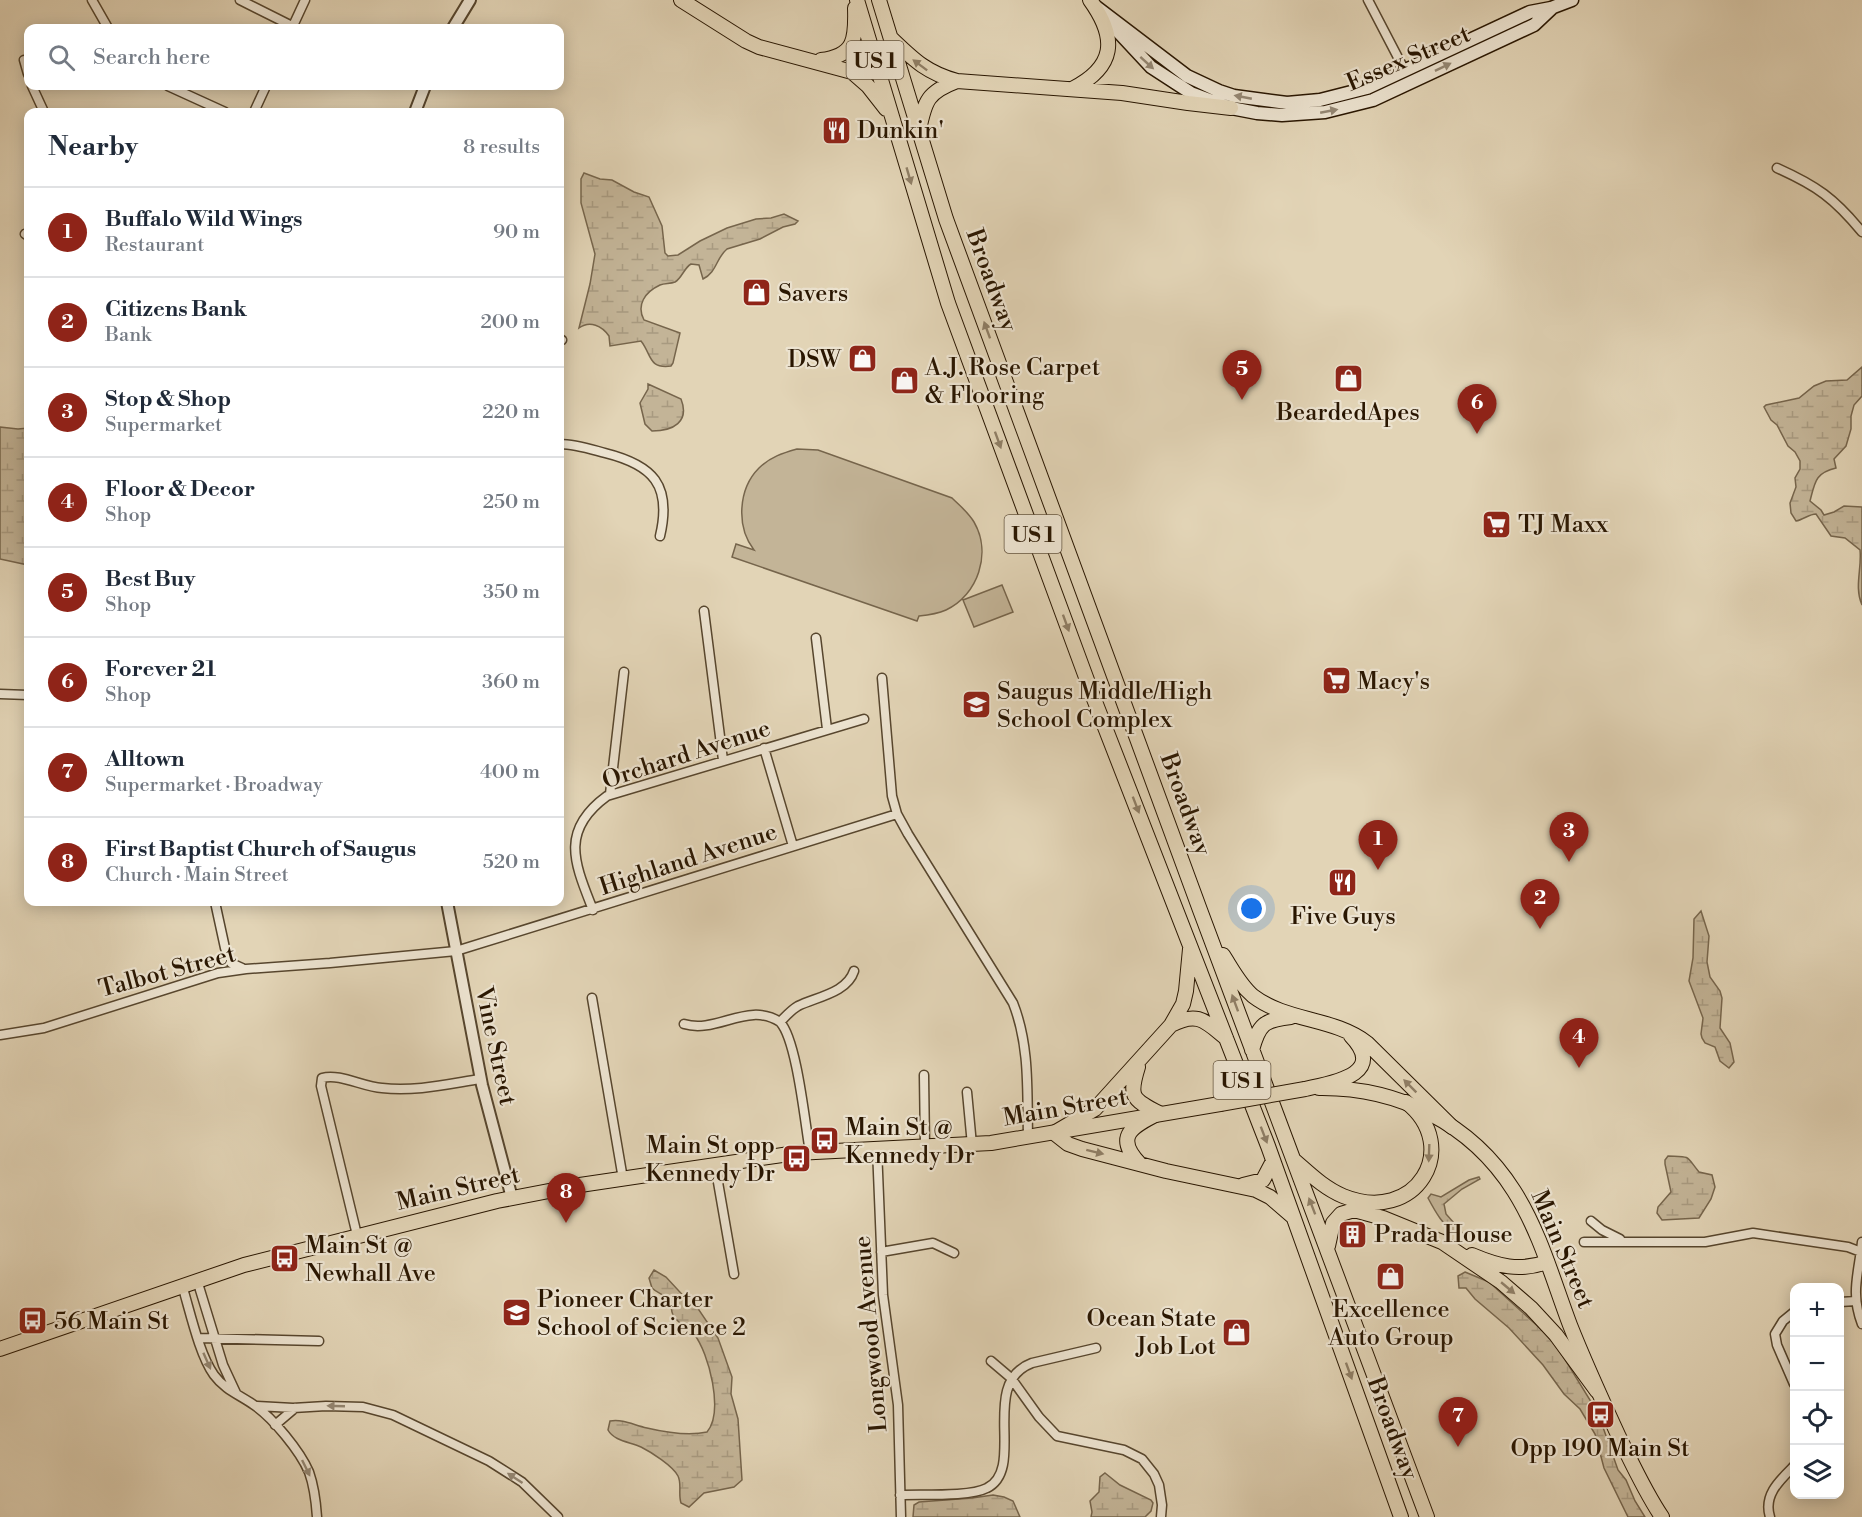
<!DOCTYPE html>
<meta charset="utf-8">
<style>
body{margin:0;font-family:"Libre Bodoni",serif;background:#f6f6f7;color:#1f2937}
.controls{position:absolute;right:18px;bottom:18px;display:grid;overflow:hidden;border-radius:12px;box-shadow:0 3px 15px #0003}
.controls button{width:54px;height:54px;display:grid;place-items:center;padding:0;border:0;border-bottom:2px solid #e0e1e3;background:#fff;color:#1f2937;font:30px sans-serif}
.you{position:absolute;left:1252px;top:909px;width:21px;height:21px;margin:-15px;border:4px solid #fff;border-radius:50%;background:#1a73e8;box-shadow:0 0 0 9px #1a73e833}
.badge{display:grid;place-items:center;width:39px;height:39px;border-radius:50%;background:#8f2418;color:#fff;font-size:20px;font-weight:700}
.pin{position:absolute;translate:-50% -50px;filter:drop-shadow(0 2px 3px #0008)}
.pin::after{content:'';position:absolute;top:32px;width:21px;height:18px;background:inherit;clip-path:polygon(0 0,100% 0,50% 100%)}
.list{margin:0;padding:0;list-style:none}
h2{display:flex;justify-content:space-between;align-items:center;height:78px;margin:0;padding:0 24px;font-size:26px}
h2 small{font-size:20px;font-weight:400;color:#747a83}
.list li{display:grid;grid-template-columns:39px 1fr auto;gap:18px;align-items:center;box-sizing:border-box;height:90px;padding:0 24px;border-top:2px solid #e0e1e3}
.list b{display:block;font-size:22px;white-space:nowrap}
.list p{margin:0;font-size:20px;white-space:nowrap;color:#747a83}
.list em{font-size:20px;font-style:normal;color:#747a83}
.icon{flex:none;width:33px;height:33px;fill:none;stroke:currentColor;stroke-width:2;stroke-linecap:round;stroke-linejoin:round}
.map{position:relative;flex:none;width:1862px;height:1517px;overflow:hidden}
.search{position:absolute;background:#fff;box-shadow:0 3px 15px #0003;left:24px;top:24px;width:540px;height:66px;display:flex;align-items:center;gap:15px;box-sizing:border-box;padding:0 21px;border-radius:12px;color:#747a83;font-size:22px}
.panel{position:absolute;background:#fff;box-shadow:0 3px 15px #0003;left:24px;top:108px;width:540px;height:798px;border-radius:12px}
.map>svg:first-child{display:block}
</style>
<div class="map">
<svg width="1862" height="1517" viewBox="0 0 1862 1517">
<defs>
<pattern id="wetland-marsh" width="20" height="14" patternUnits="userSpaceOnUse" patternTransform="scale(1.5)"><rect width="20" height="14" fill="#c3b497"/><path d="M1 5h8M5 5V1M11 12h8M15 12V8" fill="none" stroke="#a89a80"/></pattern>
</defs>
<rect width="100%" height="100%" fill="#e2d4b6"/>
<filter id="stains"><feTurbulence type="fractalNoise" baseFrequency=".00333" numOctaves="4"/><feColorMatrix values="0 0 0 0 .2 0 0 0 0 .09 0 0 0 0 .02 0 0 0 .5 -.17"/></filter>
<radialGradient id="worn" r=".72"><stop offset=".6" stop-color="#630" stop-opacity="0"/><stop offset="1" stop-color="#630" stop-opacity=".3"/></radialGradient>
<path fill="url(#wetland-marsh)" stroke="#76654c" stroke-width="1.5" d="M584,173L600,179L612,180L634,192L649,197L662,226L665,253L668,256L678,255L700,241L727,228L756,219L771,218L784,214L798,221L795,224L783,227L760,239L727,249C716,258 717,272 703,279L699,265L691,264C684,268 682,278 675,282C670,284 665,283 660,285C645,292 636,305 644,320L680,333L673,363L671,366C648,369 652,355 641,341L610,346L609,336C602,326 590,320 579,328L590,284L595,254L581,203V179Z
M1862,367V396L1854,405L1851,416V429L1846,446L1834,459L1836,468C1815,473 1815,482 1810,501L1821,510L1824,515L1834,512L1844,506L1862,507V605C1854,587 1862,569 1860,550L1845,538L1831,536L1816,514C1809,514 1803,520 1796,521L1791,513L1790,503L1796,487L1795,478L1800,469V461L1795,452L1788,446L1777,425L1771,420L1764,407L1766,405L1799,398L1814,386L1826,381L1847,380Z
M648,384L681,399C690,422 673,431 652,431L645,424L640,403L648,389Z
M0,427L18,429L28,428V475L26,483L28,493V565L0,559Z
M1701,911L1709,936L1707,962L1710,977L1720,991L1722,998L1720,1028L1730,1043L1734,1062L1729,1068L1720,1061L1715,1047L1705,1043L1702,1038L1701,1034L1703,1018L1689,981L1693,958L1694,919Z
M1668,1156C1692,1157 1685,1155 1699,1172L1712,1175L1715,1187L1711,1199L1699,1218L1662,1220L1657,1213L1658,1207L1671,1192L1665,1164V1160Z
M1479,1177L1480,1179L1462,1189L1444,1204L1446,1214L1461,1231L1462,1233L1458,1235C1443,1226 1436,1213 1428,1198L1431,1194L1441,1197L1469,1180Z
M654,1270L666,1277L690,1303L697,1307L718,1338L732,1377L731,1394L738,1419L742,1480L734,1487L704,1493L689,1507L681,1503C678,1494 682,1484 678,1476C673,1466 651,1452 641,1447C630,1442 614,1441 608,1430L610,1421C624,1419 633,1425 647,1428C664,1432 690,1436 707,1432C724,1412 709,1353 694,1334C688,1328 677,1323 673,1315C670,1309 673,1304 667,1298C663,1294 657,1293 652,1288L649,1278Z
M1465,1272L1489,1282L1553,1340L1598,1413L1618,1470L1626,1480L1635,1501L1645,1517H1628L1604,1468L1595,1434L1580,1409L1564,1394L1543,1365L1509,1328L1475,1299L1466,1288H1459L1458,1276Z
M1105,1473L1120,1485L1151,1500L1153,1503L1151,1511L1145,1517H1091L1092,1512L1090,1501L1099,1492L1100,1477Z
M993,1495L1004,1497L1013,1501L1020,1517H913L914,1505L919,1502L972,1498Z"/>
<path fill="#c3b497" stroke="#76654c" stroke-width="1.5" d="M797,449L818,450L952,498C960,506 968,512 974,522C992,553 978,595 946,610C937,614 929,615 919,616L917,621L732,557L736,544L754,550C736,527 738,489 759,468C770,457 783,453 797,449Z
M1002,585L1013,612L974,627L963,600Z"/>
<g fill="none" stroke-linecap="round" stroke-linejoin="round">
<defs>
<path id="minor" d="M92,0L108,28
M240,0L296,28
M1368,0L1405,71
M292,28L305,0
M24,60L28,74
M32,86L44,112
M168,86L225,112
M254,112L266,86
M1777,168C1817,186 1834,198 1862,232
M25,234L28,236
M560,339L562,340
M560,444C575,444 590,449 605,453C653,465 672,485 660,536
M704,611L723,760
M816,638L827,729
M882,678L892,796L897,814L908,834L1013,1003C1030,1046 1027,1092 1028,1137
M0,694L28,695
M764,748L793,846
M610,794L624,672
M215,902L225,948L231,963L242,968
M593,910C575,864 559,831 607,796L864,719
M592,998L623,1179
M684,1024C717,1034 748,1001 780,1022
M0,1035L44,1028L218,973L246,969L330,963L456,951L897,814
M924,1075L925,1147
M967,1092L972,1145
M877,1148L883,1295L898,1405L901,1517
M810,1152C805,1124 797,1040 780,1022C786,1016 791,1010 798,1006C816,997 847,993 854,971
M715,1165L734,1274
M1591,1221L1602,1230L1620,1239
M357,1235L321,1086L322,1078C340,1073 363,1087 382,1088C414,1092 448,1084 480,1079
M1584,1242H1705L1753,1233L1848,1247L1861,1252
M1862,1242C1859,1272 1850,1293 1862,1324
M881,1252L933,1243L954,1253
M197,1280L223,1365L236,1393
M182,1285C190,1311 199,1354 214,1375C225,1390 240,1395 254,1405C273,1418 300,1451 309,1472C314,1486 316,1502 317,1517
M1840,1302L1856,1301
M1794,1312L1783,1321L1775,1334L1777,1345L1794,1384
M199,1338L319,1341
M991,1361L1011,1378L1039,1417L1057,1436L1124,1450L1142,1459L1154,1474L1159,1485L1162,1505L1161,1517
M257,1406L293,1408L326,1406L363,1407L393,1415L489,1461L522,1482L558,1517
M275,1425L295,1408
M900,1495C921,1494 970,1497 987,1488C1027,1468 978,1383 1032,1363L1096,1348
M1770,1517C1763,1495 1780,1480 1794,1466"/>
<path id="tertiary" d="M453,28L470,0
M415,112L425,86
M447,902L482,1085L512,1198"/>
<path id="secondary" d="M1095,6L1187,76L1219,91L1234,96L1287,103L1320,100L1367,88L1530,12L1551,8L1572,0
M1110,23L1151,67L1191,93L1231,108L1257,113L1282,115L1325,112L1373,100L1534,25L1551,9"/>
<path id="primary" d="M1319,1088C1398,1087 1471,1123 1514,1191C1540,1232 1553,1280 1570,1325C1585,1363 1602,1400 1619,1437C1633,1465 1645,1492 1662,1517
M0,1349L244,1265L497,1201L580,1185L796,1153L991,1143L1220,1104"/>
<path id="trunk" d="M681,0L746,41L759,47L852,72L868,86L886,109
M857,0L948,303L1094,699L1268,1146L1401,1517
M879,0L946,219L1200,910L1427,1517
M892,39C914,60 927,73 957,81L1122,93L1188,103L1231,108
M821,60C855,56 856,39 855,8
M1072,89C1115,67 1118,39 1090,0
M919,130C925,100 928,92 957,81
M1190,949L1186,991L1183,1004L1171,1025L1095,1109L1054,1133L1068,1144L1082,1149L1166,1171L1256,1190L1270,1197L1292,1216
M1223,955C1232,969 1240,985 1253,996C1287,1022 1333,1017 1367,1043L1452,1127
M1171,1025C1198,1011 1205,1021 1226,1038
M1252,1050C1259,1024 1264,1020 1291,1017
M1138,1067C1129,1096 1131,1099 1159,1113
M1305,1089C1331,1083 1388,1075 1351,1036
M1295,1161C1310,1174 1324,1188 1343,1196C1416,1226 1463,1147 1406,1102
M1140,1164C1113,1136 1133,1126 1159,1113
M1243,1185L1263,1180L1273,1161
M1328,1246L1333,1223L1341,1214L1354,1210L1383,1218L1442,1242L1501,1282L1531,1308L1556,1335L1597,1391
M1472,1255C1498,1266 1519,1272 1547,1262"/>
</defs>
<use href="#minor" stroke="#57462e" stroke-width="11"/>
<use href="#tertiary" stroke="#57462e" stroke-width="14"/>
<use href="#secondary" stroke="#291601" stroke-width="15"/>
<use href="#primary" stroke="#291601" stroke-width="16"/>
<use href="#trunk" stroke="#291601" stroke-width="16"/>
<use href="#minor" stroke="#ece3d0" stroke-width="8"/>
<use href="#tertiary" stroke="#ece3d0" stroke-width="10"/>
<use href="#secondary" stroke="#ece3d0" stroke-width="12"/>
<use href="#primary" stroke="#e2d4b6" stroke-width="14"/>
<use href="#trunk" stroke="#e2d4b6" stroke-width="14"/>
<defs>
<path id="primary-bridge" d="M1220,1104L1305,1089"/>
</defs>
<use href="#primary-bridge" stroke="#291601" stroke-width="16" stroke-linecap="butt"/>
<use href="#primary-bridge" stroke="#e2d4b6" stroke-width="14"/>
</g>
<defs><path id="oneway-solid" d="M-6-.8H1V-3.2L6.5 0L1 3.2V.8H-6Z" transform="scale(1.5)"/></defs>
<g fill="#948773">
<use href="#oneway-solid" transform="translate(1147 63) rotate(42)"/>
<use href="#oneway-solid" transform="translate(1443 67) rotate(-26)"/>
<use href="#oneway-solid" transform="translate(1243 97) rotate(-169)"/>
<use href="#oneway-solid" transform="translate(1329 111) rotate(-11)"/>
<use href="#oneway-solid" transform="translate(207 1361) rotate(66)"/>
<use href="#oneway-solid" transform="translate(336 1406) rotate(-178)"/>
<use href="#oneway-solid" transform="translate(306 1468) rotate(64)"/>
<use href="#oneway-solid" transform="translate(515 1478) rotate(-147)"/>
</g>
<g fill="#8f7e65">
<use href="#oneway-solid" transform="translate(920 65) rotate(-143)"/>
<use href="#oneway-solid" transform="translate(909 176) rotate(74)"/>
<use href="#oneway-solid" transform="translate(987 330) rotate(-110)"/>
<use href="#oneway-solid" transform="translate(998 440) rotate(70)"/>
<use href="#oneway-solid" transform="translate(1066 623) rotate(70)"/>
<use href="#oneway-solid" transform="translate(1136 805) rotate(69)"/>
<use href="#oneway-solid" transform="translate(1235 1003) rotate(-110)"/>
<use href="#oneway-solid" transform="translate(1410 1086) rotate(-135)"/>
<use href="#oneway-solid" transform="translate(1264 1135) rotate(69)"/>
<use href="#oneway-solid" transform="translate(1095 1152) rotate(14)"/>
<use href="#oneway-solid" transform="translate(1429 1153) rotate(92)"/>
<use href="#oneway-solid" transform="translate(1312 1206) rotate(-111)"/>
<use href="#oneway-solid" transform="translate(1508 1288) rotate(40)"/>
<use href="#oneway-solid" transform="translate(1349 1371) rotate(70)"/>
</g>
<defs>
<symbol id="restaurant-square" viewBox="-11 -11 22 22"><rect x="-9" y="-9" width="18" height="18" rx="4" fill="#8f2418" stroke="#ece3d0"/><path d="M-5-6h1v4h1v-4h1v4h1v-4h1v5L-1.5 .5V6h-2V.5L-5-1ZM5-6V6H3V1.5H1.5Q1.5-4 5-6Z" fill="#fff"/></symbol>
<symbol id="shop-square" viewBox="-11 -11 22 22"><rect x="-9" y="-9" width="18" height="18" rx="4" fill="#8f2418" stroke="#ece3d0"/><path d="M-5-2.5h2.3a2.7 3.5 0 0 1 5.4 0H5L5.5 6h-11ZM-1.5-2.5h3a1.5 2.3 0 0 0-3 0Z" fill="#fff"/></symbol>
<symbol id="supermarket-square" viewBox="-11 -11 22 22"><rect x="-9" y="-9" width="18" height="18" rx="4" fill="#8f2418" stroke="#ece3d0"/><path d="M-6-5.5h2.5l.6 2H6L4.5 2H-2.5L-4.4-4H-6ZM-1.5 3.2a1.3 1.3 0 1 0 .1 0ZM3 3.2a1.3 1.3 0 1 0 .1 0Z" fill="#fff"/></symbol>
<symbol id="school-square" viewBox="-11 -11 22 22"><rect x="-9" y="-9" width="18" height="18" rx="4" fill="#8f2418" stroke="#ece3d0"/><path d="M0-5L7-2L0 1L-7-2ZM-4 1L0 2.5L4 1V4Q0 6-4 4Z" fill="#fff"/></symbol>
<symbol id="bus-square" viewBox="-11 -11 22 22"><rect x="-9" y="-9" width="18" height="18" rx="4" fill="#8f2418" stroke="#ece3d0"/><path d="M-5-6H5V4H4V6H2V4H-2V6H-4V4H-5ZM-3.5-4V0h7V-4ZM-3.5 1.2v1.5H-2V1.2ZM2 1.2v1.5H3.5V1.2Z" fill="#fff"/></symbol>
<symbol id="building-square" viewBox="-11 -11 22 22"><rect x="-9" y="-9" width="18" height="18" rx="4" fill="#8f2418" stroke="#ece3d0"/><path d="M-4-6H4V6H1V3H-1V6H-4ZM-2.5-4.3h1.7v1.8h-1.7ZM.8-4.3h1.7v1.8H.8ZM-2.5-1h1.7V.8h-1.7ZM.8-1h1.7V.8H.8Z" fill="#fff"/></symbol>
</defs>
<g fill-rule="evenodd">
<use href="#restaurant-square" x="820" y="114" width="33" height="33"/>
<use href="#shop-square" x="740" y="276" width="33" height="33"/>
<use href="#shop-square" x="846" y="342" width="33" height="33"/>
<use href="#shop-square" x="1332" y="362" width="33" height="33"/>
<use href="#shop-square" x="888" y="364" width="33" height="33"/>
<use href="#supermarket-square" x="1480" y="508" width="33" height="33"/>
<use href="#supermarket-square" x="1320" y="664" width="33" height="33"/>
<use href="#school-square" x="960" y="688" width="33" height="33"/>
<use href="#restaurant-square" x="1326" y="866" width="33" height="33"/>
<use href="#bus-square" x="808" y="1124" width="33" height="33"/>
<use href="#bus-square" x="780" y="1142" width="33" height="33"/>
<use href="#building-square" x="1336" y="1218" width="33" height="33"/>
<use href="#bus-square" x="268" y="1242" width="33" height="33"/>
<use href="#shop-square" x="1374" y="1260" width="33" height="33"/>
<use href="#school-square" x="500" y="1296" width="33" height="33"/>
<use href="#bus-square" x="16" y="1304" width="33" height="33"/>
<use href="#shop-square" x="1220" y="1316" width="33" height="33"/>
<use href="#bus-square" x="1584" y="1398" width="33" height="33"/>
</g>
<g text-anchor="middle" stroke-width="4.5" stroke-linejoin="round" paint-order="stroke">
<g fill="#ece3d0" stroke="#64543f" stroke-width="1.5">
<rect x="846.5" y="41" width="57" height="38" rx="4.5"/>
<rect x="1004.5" y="515" width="57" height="38" rx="4.5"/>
<rect x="1213.5" y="1061" width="57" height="38" rx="4.5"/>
</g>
<g font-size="22" font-weight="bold" fill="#291601">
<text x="875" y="68">US 1</text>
<text x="1033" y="542">US 1</text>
<text x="1242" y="1088">US 1</text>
</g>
<g font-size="24" fill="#291601" stroke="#ece3d0">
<text transform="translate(1408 58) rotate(-23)" y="8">Essex Street</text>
<text transform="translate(992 280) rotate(70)" y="8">Broadway</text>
<text transform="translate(686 754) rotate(-18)" y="8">Orchard Avenue</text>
<text transform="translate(1186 804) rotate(70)" y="8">Broadway</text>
<text transform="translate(688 859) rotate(-18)" y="8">Highland Avenue</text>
<text transform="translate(167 971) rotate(-15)" y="8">Talbot Street</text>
<text transform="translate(496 1046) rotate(78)" y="8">Vine Street</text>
<text transform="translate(1065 1107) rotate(-10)" y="8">Main Street</text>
<text transform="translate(458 1188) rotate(-13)" y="8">Main Street</text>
<text transform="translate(1563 1249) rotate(67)" y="8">Main Street</text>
<text transform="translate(870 1334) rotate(-95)" y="8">Longwood Avenue</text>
<text transform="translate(1393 1428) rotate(70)" y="8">Broadway</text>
</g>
<g font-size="24" fill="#291601" stroke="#ece3d0" text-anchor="start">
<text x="857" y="138">Dunkin'</text>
<text x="778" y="301">Savers</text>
<text x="841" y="367" text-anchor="end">DSW</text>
<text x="925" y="375">A.J. Rose Carpet<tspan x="925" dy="28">&amp; Flooring</tspan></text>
<text x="1348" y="420" text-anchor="middle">BeardedApes</text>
<text x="1518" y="532">TJ Maxx</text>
<text x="1357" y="689">Macy's</text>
<text x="997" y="699">Saugus Middle/High<tspan x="997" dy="28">School Complex</tspan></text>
<text x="1343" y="924" text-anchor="middle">Five Guys</text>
<text x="845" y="1135">Main St @<tspan x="845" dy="28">Kennedy Dr</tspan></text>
<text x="775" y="1153" text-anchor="end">Main St opp<tspan x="775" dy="28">Kennedy Dr</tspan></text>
<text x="1374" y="1242">Prada House</text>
<text x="305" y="1253">Main St @<tspan x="305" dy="28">Newhall Ave</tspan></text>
<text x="537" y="1307">Pioneer Charter<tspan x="537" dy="28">School of Science 2</tspan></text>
<text x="1391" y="1317" text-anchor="middle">Excellence<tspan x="1391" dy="28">Auto Group</tspan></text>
<text x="1216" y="1326" text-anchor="end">Ocean State<tspan x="1216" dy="28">Job Lot</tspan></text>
<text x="54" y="1329">56 Main St</text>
<text x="1600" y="1456" text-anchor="middle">Opp 190 Main St</text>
</g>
</g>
<rect width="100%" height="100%" filter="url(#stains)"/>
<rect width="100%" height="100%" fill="url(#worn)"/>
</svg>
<div class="controls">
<button>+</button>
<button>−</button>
<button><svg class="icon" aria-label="locate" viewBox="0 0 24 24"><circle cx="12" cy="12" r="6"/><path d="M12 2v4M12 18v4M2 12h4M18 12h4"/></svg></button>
<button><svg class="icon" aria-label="layers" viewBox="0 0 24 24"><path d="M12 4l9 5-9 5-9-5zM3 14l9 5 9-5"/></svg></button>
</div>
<div class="you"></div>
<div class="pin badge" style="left:1378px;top:870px">1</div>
<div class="pin badge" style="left:1540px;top:929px">2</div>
<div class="pin badge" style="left:1569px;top:862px">3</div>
<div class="pin badge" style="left:1579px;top:1068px">4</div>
<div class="pin badge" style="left:1242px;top:400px">5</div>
<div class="pin badge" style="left:1477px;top:434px">6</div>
<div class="pin badge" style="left:1458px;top:1447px">7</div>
<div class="pin badge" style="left:566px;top:1223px">8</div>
<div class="search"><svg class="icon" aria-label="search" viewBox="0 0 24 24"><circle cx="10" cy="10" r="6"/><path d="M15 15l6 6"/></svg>Search here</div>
<section class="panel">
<h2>Nearby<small>8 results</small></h2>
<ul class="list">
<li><span class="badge">1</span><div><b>Buffalo Wild Wings</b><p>Restaurant</p></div><em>90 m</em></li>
<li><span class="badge">2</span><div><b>Citizens Bank</b><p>Bank</p></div><em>200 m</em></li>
<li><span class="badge">3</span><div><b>Stop &amp; Shop</b><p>Supermarket</p></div><em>220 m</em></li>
<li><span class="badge">4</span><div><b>Floor &amp; Decor</b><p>Shop</p></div><em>250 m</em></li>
<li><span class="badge">5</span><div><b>Best Buy</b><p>Shop</p></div><em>350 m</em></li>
<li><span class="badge">6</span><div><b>Forever 21</b><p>Shop</p></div><em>360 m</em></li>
<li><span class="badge">7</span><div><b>Alltown</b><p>Supermarket · Broadway</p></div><em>400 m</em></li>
<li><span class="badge">8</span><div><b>First Baptist Church of Saugus</b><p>Church · Main Street</p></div><em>520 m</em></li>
</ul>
</section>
</div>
